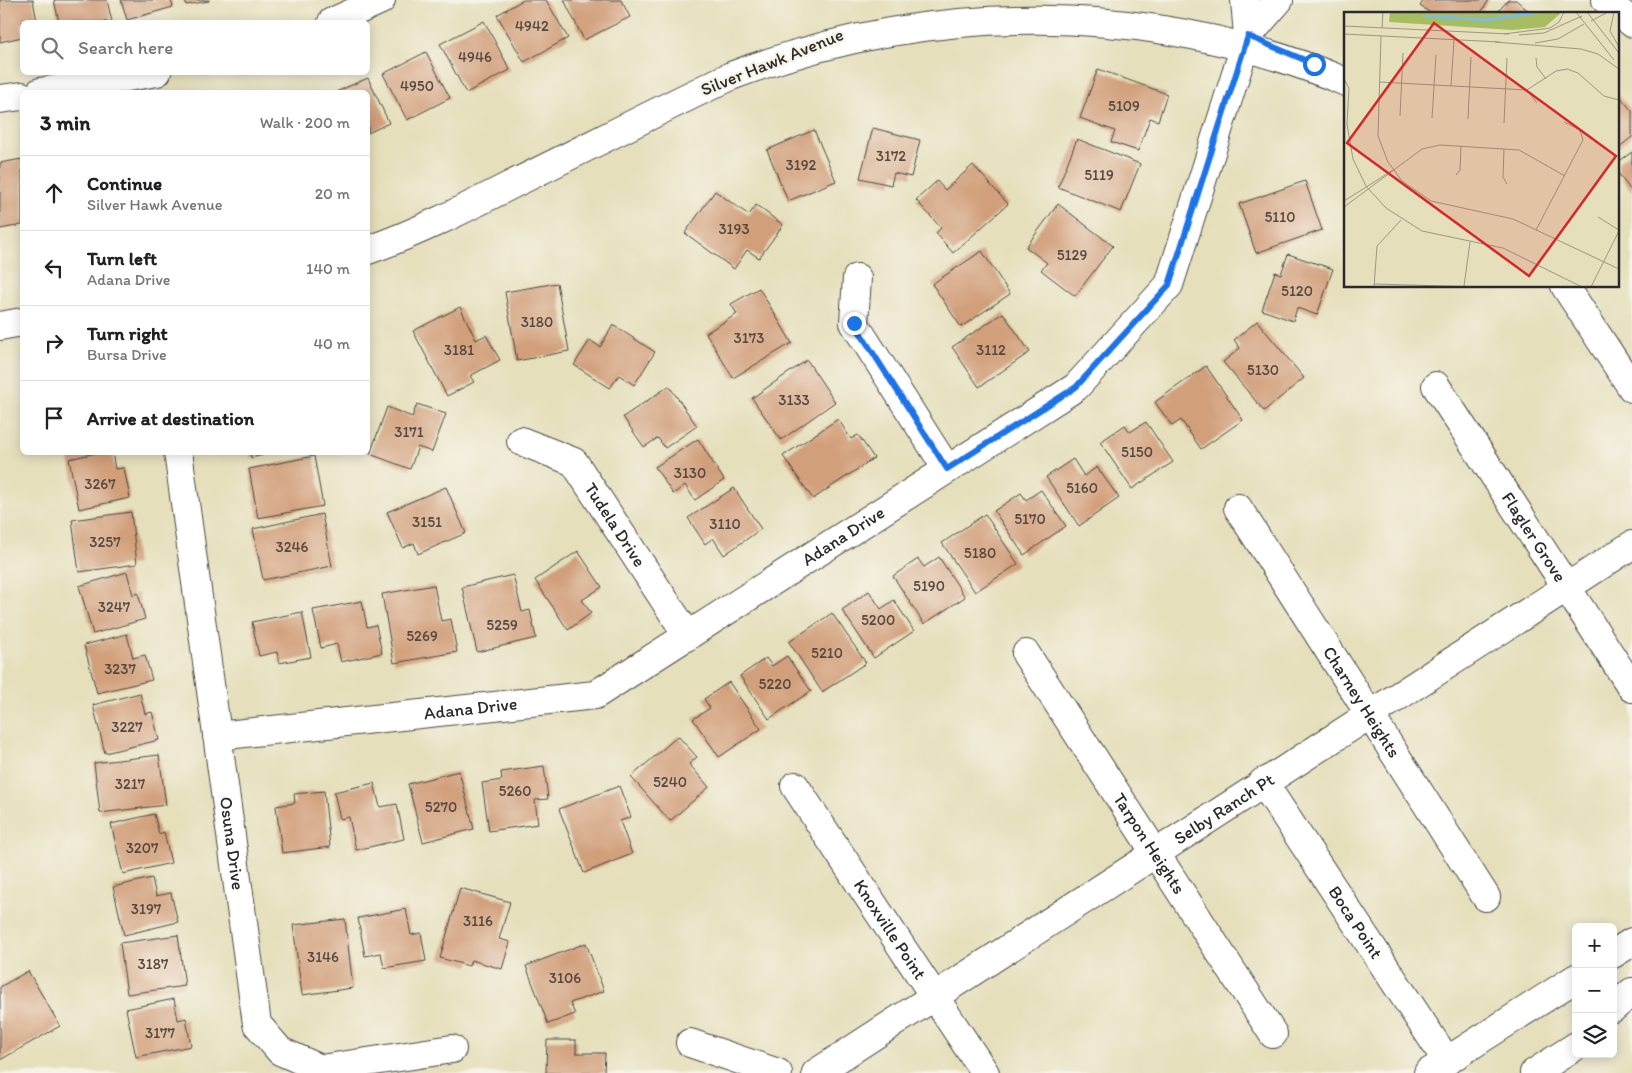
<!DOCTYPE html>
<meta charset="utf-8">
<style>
body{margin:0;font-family:Itim,sans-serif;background:#f6f6f6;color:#202124}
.controls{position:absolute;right:15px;bottom:15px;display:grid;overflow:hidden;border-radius:8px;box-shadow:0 2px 12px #0003}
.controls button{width:45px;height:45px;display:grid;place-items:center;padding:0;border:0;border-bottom:1px solid #e0e0e0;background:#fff;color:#202124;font:25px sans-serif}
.stop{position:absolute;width:15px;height:15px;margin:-11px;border:4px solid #1a73e8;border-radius:50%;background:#fff}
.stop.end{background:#1a73e8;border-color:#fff;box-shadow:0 1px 5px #0008}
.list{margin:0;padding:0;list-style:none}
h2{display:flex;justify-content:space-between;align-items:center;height:65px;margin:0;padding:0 20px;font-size:21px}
h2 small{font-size:16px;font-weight:400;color:#757577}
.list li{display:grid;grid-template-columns:32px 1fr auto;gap:15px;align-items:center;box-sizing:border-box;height:75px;padding:0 20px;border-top:1px solid #e0e0e0}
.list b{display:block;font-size:19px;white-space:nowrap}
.list p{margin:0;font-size:16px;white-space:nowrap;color:#757577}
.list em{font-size:16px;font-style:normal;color:#757577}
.icon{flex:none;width:28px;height:28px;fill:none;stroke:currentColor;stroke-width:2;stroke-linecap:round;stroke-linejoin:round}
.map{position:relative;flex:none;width:1632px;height:1073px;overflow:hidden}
.search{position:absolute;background:#fff;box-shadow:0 2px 12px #0003;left:20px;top:20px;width:350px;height:55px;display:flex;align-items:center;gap:12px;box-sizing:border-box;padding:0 18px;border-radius:8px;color:#757577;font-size:19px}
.panel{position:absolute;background:#fff;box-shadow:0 2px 12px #0003;left:20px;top:90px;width:350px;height:365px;border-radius:8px}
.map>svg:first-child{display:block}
</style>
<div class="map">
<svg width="1632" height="1073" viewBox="0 0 1632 1073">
<rect width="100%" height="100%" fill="#f7f3e8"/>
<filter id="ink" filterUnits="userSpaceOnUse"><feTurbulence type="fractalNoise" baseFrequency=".02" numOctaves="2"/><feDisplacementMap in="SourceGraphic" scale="10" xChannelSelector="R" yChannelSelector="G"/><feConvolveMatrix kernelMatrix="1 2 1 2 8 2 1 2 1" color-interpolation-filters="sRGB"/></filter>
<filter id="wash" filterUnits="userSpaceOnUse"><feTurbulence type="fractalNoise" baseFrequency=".0096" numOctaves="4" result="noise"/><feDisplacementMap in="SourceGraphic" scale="20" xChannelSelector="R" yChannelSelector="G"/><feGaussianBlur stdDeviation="1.12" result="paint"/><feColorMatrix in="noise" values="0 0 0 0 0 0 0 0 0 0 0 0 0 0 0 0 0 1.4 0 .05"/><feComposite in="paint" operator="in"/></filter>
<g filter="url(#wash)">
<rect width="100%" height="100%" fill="#e5dfbb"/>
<g id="blocks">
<path fill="#d19f7a" d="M0,0H33L37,22H22V37L0,42Z
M54,0H107L112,22H59Z
M121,0H171L173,7L127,20Z
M185,0H209V1L186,5Z
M523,0H546L568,38L524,62L497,15Z
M564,0H621L630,17L584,40Z
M1424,0H1489L1480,14H1432L1420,6Z
M1508,0H1516L1532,14H1496Z
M484,21L510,70L466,93L440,44Z
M426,52L450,98L407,120L383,74Z
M1098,69L1167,94L1158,121L1150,118L1138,151L1111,142L1115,131L1080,118Z
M368,78L389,123L368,133V92H336Z
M1618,94L1632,111V137L1618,148Z
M873,128L920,140L911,177L894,173L891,185L860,178Z
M814,130L836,181L788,201L767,150Z
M1077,139L1140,164L1121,212L1058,187Z
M1632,152V192L1618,173V162Z
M22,159V225L0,229V163Z
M973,165L1008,204L953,253L936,233L941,228L916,200L937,181L945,190Z
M1305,181L1322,230L1256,253L1239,204Z
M715,191L749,215L756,205L783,225L759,258L747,250L734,269L685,233Z
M1058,204L1113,246L1075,296L1041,270L1047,263L1026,247Z
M982,251L1010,294L961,327L932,284Z
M1288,254L1333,269L1317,315L1297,308L1293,321L1262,310L1275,272L1281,274Z
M557,283L569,351L517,361L505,292Z
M759,288L792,343L733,378L706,333L737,314L731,304Z
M460,307L476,340L486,335L500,360L470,376L474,382L447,396L413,331Z
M1003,313L1030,352L979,387L952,347Z
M1257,321L1304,378L1264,411L1223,362L1240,348L1234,340Z
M613,325L655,352L634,385L619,375L610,388L574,365L590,340L600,347Z
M807,360L835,402L781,440L752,398Z
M1206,366L1243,420L1201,449L1181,420L1172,426L1155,402Z
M669,386L697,426L665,448L658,438L644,447L623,417Z
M417,404L446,414L432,452L418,447L410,469L370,454L387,407L412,417Z
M838,419L851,439L858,435L874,458L813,499L783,456Z
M1146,422L1173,462L1132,489L1100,442L1125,425L1130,432Z
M698,439L724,480L695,500L685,485L673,494L655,467Z
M100,452H112L115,469L124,468L130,498L79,509L69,459Z
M250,452H271V453L251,458Z
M314,456L323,506L258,518L249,469Z
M1073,459L1084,476L1097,467L1119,498L1079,526L1046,477Z
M446,487L466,533L418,554L414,543L403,548L387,512Z
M734,488L761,529L724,555L713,538L705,544L688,518Z
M1041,490L1066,526L1024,555L994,511L1021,493L1026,500Z
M131,512L137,564L79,572L72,520Z
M322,514L332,566L263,580L253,529Z
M985,514L1018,564L975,592L942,543Z
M578,551L602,587L582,600L591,613L568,630L535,580Z
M939,557L965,597L924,624L893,576L918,559L924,567Z
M127,572L133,595L138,593L145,619L93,634L79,586Z
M513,575L522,612L530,610L536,638L477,652L462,587Z
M434,585L441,621L451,619L457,652L394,663L382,594Z
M869,591L881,609L894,600L914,631L874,658L842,610Z
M362,601L367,627L376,625L382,653L341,662L337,644L321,648L313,610Z
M302,612L311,657L279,663L277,652L259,656L252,622Z
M832,613L866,663L822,692L789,642Z
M127,634L133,658L145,655L152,680L97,693L84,645Z
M787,656L811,691L769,719L740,676L766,658L772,666Z
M729,682L761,729L719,757L693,719L710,708L704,699Z
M140,693L145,714L152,712L159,740L105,753L93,705Z
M678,736L697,757L689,764L709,787L670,821L631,777Z
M159,755L166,805L100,813L94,763Z
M544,766L548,799L535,800L538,824L489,831L482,783L502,780L501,772Z
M459,771L474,829L423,842L408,784Z
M374,783L380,807L397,804L404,839L356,850L349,817L340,819L334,792Z
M619,786L631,817L620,821L632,854L584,873L559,809Z
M324,791L330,847L282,853L276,806L295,803L294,794Z
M154,814L159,834L164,832L171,863L123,874L111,824Z
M152,878L156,896L171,893L178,922L124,935L113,887Z
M460,888L510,902L499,939L510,942L502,969L471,960L469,966L440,958Z
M406,909L411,935L421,933L426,961L384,968L381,953L365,956L358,918Z
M345,919L353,988L302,995L293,925Z
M178,935L185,986L127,994L120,943Z
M586,943L604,991L570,1003L575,1014L548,1024L526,966Z
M28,971L60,1026L0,1060V987Z
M174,999L178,1020L186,1018L191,1046L136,1057L126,1009Z
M547,1040H576V1053H605L604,1073H546Z"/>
</g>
</g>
<g filter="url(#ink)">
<use href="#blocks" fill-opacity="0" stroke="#474641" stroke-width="1"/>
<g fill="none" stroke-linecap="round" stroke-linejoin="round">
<defs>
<g id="minor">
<path d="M1606,0L1632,23"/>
<path d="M332,22L381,0"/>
<path d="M1248,36L1279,0"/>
<path d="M40,92L157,72"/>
<path d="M0,99L22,96"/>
<path d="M368,250C417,233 464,209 511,185C584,149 657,111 731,76C930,0 1150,0 1346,82"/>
<path d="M857,278L854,323L947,469"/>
<path d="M1565,286L1632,388"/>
<path d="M0,326L22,322"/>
<path id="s1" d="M1436,386L1632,688"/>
<path id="s2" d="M521,441L574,462L688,636"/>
<path id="s3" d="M178,452L257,1024L280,1051L321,1069L452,1049"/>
<path id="s4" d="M1238,508L1486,897"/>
<path id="s5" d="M1026,654L1273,1034"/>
<path id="s6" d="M217,736L595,695L1076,387L1169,285L1248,36L1245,0"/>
<path id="s7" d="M1263,782L1447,1061"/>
<path id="s8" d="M795,786L985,1073"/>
<path d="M690,1043L778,1073"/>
<path id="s9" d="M816,1073L1632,545"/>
</g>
<path id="secondary" d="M1613,954L1632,942
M1613,1008L1632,992
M1428,1073L1576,978
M1534,1073L1576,1046"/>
</defs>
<use href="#minor" stroke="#474641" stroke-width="30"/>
<use href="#secondary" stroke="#474641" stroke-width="30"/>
<use href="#minor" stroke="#fff" stroke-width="28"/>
<use href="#secondary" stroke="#fff" stroke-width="28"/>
</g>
</g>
<g fill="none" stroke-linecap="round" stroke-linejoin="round" filter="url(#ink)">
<path stroke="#1a73e8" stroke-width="6" d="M854,323L947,469L1076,387L1169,285L1248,36L1314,64"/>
</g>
<g text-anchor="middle" stroke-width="4.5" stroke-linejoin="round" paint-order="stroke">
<g font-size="15" fill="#54483f">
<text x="532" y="31">4942</text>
<text x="475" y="62">4946</text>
<text x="417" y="91">4950</text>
<text x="1124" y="111">5109</text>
<text x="891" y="161">3172</text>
<text x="801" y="170">3192</text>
<text x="1099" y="180">5119</text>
<text x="1280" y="222">5110</text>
<text x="734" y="234">3193</text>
<text x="1072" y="260">5129</text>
<text x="1297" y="296">5120</text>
<text x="537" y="327">3180</text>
<text x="749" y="343">3173</text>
<text x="459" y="355">3181</text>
<text x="991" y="355">3112</text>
<text x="1263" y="375">5130</text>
<text x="794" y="405">3133</text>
<text x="409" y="437">3171</text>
<text x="1137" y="457">5150</text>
<text x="690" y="478">3130</text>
<text x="100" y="489">3267</text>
<text x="1082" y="493">5160</text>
<text x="1030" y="524">5170</text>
<text x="427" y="527">3151</text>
<text x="725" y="529">3110</text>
<text x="105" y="547">3257</text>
<text x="292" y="552">3246</text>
<text x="980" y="558">5180</text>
<text x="929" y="591">5190</text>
<text x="114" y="612">3247</text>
<text x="878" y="625">5200</text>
<text x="502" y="630">5259</text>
<text x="422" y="641">5269</text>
<text x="827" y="658">5210</text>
<text x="120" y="674">3237</text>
<text x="775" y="689">5220</text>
<text x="127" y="732">3227</text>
<text x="670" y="787">5240</text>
<text x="130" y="789">3217</text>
<text x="515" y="796">5260</text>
<text x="441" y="812">5270</text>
<text x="142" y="853">3207</text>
<text x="146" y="914">3197</text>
<text x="478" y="926">3116</text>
<text x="323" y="962">3146</text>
<text x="153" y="969">3187</text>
<text x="565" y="983">3106</text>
<text x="160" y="1038">3177</text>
</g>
<g font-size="18" fill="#2b2b2b" stroke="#f7f3e8">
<text transform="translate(772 62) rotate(-22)" y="6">Silver Hawk Avenue</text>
<text dy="6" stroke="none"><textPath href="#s2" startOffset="132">Tudela Drive</textPath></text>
<text dy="6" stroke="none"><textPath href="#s6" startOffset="675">Adana Drive</textPath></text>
<text dy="6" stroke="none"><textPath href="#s1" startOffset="180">Flagler Grove</textPath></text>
<text dy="6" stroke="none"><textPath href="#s4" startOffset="230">Charney Heights</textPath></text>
<text dy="6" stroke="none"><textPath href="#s6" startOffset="255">Adana Drive</textPath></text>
<text dy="6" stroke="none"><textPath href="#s9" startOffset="486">Selby Ranch Pt</textPath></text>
<text dy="6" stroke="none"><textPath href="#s3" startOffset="395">Osuna Drive</textPath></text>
<text dy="6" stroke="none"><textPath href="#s5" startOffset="226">Tarpon Heights</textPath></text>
<text dy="6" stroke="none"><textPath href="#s7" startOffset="168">Boca Point</textPath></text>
<text dy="6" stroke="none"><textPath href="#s8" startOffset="172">Knoxville Point</textPath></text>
</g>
</g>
<g transform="translate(1344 12)">
<rect width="275" height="275" fill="#e5dfbb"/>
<path d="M46,0L141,1L218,0L201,15L168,18L45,10Z" fill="#a7bd62"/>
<path fill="none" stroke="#79bcef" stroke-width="2.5" d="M81,4L143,8L197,0"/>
<path fill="none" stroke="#9b9781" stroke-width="1" d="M232,0L270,48M243,0L275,41M270,0L266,19L275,35M247,9L264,0M0,14L165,22M38,16L39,0M0,22L156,30M160,22L206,16L215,10L220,0M175,23L200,21L238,4M37,24L34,124L44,150L58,169L87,189L169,207L275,257M151,30L237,37L254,42L275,57M191,31L214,27L240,12M192,46L193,55L202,67M0,67L5,76L3,112L9,147L22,174L42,196L78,219L159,236L238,275M35,70L183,78L212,59L223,57L234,61L260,84L275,88M107,74L110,28M183,78L193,91M56,104L59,41M88,106L92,43M124,107L127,45M160,111L163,46M160,137L159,165L163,172M112,163L116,158L117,134M0,189L49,158M0,195L78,137L96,133L175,138L221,164M254,205L275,218M192,218L239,128L236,118L220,110M30,272L136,275M120,274L126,230M30,275L33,234L57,208M247,275L275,219"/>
<path fill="#d62828" fill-opacity="0.15" stroke="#d62828" stroke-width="2.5" d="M90,11L272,144L185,264L3,131Z"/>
<rect width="275" height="275" fill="none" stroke="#2b2b2b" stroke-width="2.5"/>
</g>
</svg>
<div class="controls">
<button>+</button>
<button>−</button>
<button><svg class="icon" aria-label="layers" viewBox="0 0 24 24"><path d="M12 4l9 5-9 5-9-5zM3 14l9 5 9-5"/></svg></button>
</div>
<div class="stop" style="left:1314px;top:64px"></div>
<div class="stop end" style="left:854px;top:323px"></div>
<div class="search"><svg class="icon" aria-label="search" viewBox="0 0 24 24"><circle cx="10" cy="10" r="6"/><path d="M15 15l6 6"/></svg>Search here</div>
<section class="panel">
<h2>3 min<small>Walk · 200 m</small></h2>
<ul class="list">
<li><svg class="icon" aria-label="ahead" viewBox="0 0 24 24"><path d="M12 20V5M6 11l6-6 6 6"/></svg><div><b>Continue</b><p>Silver Hawk Avenue</p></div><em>20 m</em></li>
<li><svg class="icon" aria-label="left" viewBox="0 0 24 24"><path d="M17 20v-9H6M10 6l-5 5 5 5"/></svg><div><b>Turn left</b><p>Adana Drive</p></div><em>140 m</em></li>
<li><svg class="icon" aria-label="right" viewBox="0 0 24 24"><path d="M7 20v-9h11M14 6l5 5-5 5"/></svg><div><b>Turn right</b><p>Bursa Drive</p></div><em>40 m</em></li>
<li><svg class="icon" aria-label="arrive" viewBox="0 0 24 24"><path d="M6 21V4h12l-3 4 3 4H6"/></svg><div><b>Arrive at destination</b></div></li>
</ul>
</section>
</div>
